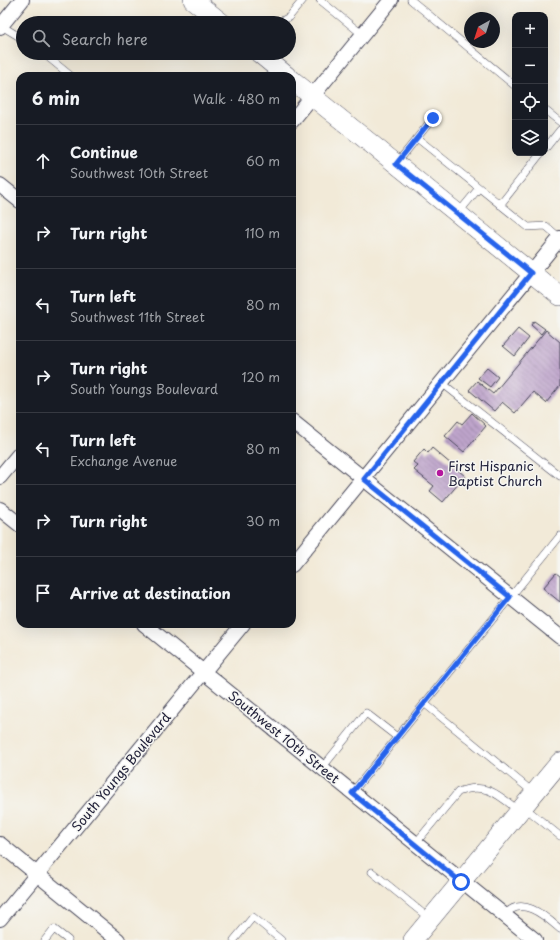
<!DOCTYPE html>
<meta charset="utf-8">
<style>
body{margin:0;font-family:"Playpen Sans",sans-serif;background:#242831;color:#f1f3f6}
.controls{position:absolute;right:12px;top:12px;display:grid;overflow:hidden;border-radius:8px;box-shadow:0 4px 16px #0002}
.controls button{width:36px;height:36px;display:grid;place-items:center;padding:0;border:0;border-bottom:1px solid #363941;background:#171b24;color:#f1f3f6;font:20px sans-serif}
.compass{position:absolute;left:464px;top:12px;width:36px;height:36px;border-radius:50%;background:#171b24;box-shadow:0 4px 16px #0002;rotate:219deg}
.stop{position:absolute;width:12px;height:12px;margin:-9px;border:3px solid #2563eb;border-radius:50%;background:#fff}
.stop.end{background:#2563eb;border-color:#fff;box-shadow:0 1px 4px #0008}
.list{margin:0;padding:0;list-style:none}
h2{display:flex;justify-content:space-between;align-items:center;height:52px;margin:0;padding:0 16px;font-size:17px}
h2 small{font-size:13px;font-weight:400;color:#9ea1a6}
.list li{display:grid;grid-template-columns:26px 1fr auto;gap:12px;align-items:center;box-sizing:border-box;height:72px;padding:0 16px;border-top:1px solid #363941}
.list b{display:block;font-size:15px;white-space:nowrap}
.list p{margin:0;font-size:13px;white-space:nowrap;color:#9ea1a6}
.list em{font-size:13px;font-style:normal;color:#9ea1a6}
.icon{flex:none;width:22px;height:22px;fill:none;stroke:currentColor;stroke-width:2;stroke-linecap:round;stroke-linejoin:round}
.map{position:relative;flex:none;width:560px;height:940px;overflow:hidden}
.search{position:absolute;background:#171b24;box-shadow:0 4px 16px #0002;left:16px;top:16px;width:280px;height:44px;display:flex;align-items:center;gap:10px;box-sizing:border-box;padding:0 14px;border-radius:22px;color:#9ea1a6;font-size:15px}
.panel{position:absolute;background:#171b24;box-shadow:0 4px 16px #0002;left:16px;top:72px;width:280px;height:556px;border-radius:12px}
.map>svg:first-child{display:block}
</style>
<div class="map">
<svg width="560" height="940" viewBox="0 0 560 940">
<defs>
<pattern id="building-back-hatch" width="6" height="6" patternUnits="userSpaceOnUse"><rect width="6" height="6" fill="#bea4cb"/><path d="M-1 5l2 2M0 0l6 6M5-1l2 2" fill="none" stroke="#9a85a6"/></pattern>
</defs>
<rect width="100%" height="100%" fill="#f6f6f2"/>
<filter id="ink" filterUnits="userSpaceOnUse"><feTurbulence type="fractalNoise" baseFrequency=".025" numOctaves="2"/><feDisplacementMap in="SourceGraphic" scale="8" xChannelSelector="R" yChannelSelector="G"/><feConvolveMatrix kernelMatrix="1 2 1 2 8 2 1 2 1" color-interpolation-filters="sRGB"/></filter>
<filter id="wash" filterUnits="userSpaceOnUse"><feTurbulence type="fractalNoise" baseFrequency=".012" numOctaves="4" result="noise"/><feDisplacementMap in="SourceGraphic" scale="16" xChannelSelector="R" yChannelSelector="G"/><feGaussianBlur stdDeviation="0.9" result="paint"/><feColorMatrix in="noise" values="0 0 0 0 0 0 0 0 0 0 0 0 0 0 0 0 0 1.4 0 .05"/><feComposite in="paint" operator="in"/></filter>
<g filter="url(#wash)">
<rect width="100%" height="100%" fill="#f2ead8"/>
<g id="blocks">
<path fill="url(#building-back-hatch)" d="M534,321L545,329L541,334L531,325Z
M518,329L529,338L515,356L503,346Z
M546,330L560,342V386L546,403L533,392L515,413L502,402L494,411L469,390L477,381L493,394Z
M487,368L498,377L490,387L478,378Z
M472,413L486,426L464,452L445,436L458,421L462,424Z
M432,448L465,476L443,502L430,491L434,486L414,470L418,466L413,462L424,449L428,453Z
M556,573L560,576V602L543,588Z"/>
</g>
</g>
<g filter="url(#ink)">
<use href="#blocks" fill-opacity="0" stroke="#414053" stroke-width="1"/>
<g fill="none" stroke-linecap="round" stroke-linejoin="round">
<defs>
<path id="lane" d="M320,0L363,35
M411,0L515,86
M278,23L289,17L303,0
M0,25L23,39
M43,53L71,76
M545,110L560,122
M417,138L528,227L546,226L560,238
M545,149L560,130
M397,163L433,118
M500,205L541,153
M459,212L479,188
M442,383L560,476
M424,703L534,793
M322,768L366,713L397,737
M352,793L560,536
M524,807L560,836
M415,844L458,792C485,781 499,795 519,811
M372,872L430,919
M504,916C521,894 545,916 560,929
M45,940L54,929L68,940
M234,940L253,917L281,940"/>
<path id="street" d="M0,27L22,0
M292,121L391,0
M0,185L20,201
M292,421L560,637
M0,477L20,453
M0,509L20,525
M292,565L560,238
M144,624L535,940
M0,844L118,940
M0,919L243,624"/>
<path id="secondary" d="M193,0L222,23
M259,53L287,76
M292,80L560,296
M413,940L560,762"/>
</defs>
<use href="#lane" stroke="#414053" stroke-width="8"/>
<use href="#street" stroke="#414053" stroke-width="16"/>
<use href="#secondary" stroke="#414053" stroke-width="20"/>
<use href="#lane" stroke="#fff" stroke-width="7"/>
<use href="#street" stroke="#fff" stroke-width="14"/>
<use href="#secondary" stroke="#fff" stroke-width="19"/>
</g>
</g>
<g fill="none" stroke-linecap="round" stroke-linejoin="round" filter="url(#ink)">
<path stroke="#2563eb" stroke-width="5" d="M433,118L396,164L531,273L364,479L510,597L352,793L461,882"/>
</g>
<circle fill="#b5179e" stroke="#f6f6f2" stroke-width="1.5" cx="440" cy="473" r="4"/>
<g text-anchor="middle" stroke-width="3" stroke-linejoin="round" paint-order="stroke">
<g font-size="13" fill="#22223b" stroke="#f6f6f2" text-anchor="start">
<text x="448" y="471">First Hispanic<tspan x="448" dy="15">Baptist Church</tspan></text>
</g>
<g font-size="13" fill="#22223b" stroke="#f6f6f2">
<text transform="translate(284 737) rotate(39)" y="5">Southwest 10th Street</text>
<text transform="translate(121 772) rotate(-51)" y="5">South Youngs Boulevard</text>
</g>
</g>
</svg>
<div class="controls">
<button>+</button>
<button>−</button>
<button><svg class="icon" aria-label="locate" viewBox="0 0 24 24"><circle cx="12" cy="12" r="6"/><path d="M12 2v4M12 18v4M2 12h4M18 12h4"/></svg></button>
<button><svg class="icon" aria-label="layers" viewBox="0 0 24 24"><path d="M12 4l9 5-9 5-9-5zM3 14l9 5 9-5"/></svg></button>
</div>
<svg class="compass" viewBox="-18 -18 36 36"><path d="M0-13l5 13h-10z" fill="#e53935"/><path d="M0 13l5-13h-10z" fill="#9ea1a6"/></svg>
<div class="stop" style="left:461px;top:882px"></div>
<div class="stop end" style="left:433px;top:118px"></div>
<div class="search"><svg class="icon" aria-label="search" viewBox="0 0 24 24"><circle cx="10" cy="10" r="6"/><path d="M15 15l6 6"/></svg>Search here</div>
<section class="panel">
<h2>6 min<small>Walk · 480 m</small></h2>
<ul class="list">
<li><svg class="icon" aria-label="ahead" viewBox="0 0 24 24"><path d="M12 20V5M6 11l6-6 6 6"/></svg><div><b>Continue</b><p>Southwest 10th Street</p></div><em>60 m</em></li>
<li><svg class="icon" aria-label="right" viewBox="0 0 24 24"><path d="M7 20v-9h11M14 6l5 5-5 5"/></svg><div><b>Turn right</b></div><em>110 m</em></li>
<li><svg class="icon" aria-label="left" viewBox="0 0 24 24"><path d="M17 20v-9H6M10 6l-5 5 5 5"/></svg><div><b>Turn left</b><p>Southwest 11th Street</p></div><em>80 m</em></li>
<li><svg class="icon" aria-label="right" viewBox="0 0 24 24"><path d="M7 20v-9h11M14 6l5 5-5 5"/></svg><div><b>Turn right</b><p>South Youngs Boulevard</p></div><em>120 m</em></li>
<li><svg class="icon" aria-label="left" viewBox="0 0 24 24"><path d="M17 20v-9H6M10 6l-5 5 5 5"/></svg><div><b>Turn left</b><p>Exchange Avenue</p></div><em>80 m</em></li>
<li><svg class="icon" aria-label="right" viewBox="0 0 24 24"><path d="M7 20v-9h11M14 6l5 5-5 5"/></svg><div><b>Turn right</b></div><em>30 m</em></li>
<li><svg class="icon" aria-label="arrive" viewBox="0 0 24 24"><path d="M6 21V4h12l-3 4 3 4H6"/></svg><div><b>Arrive at destination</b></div></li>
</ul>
</section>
</div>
